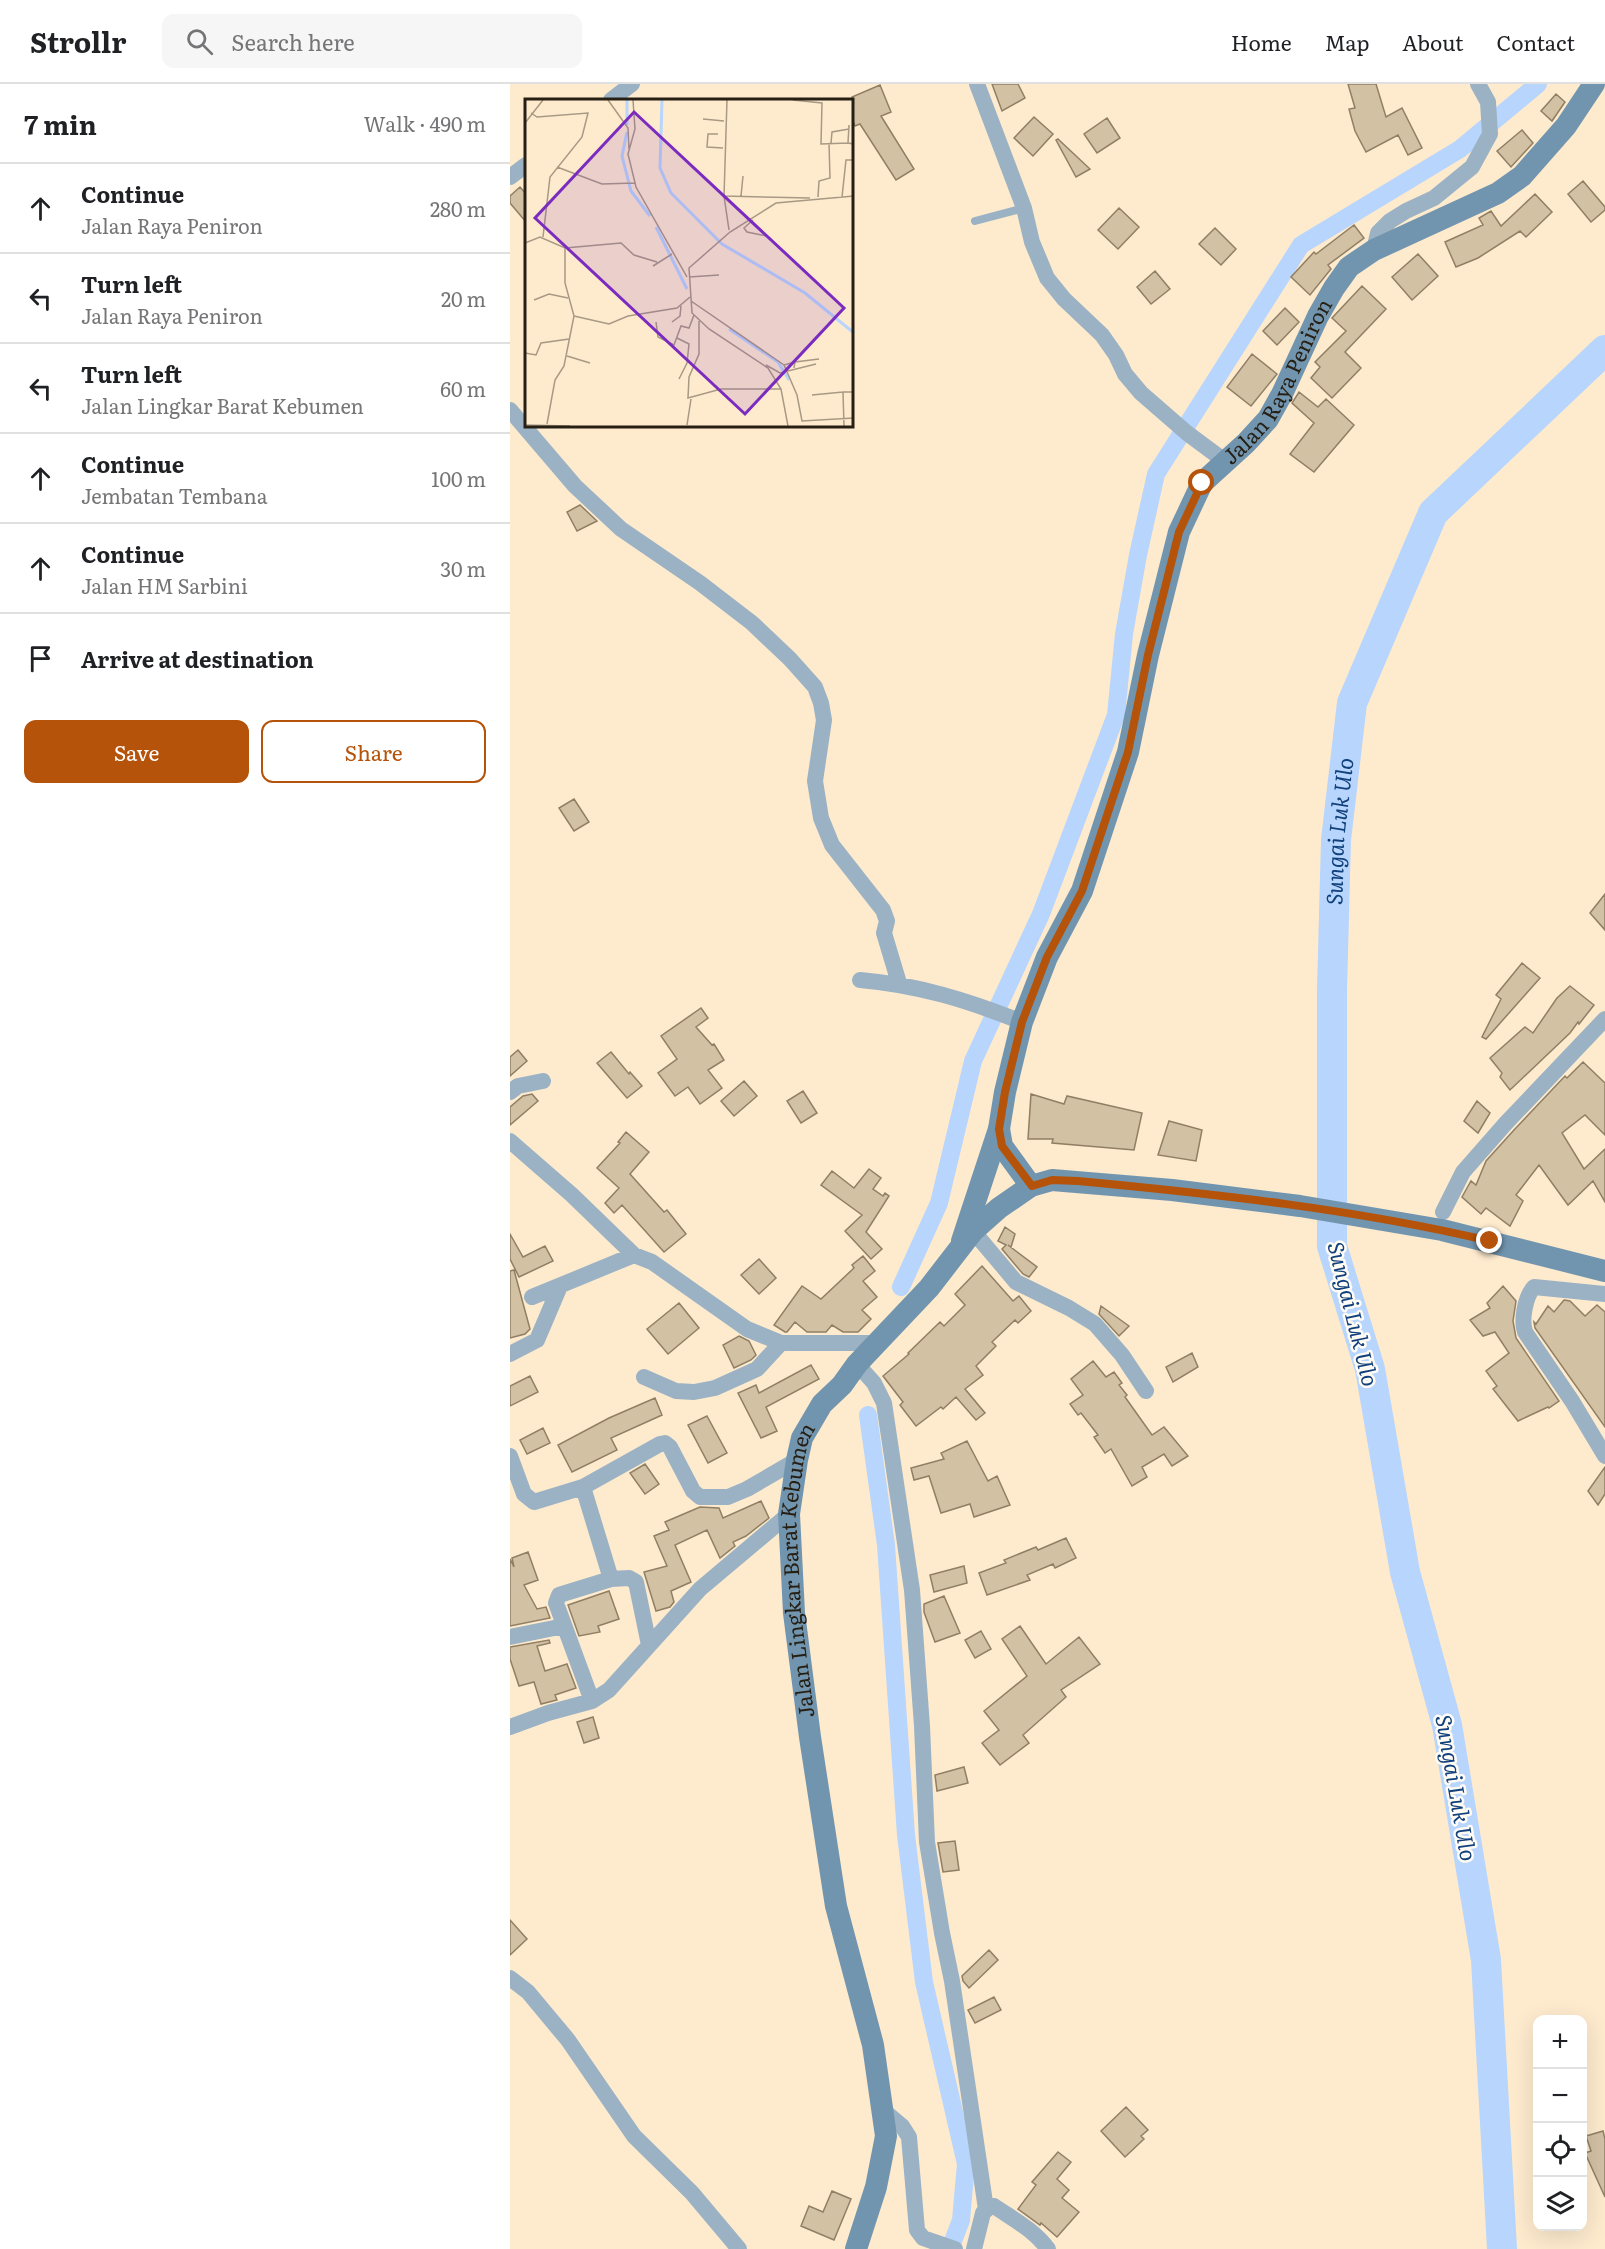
<!DOCTYPE html>
<meta charset="utf-8">
<style>
body{margin:0;font-family:Literata,serif;background:#f6f6f6;color:#202124}
.controls{position:absolute;right:18px;bottom:18px;display:grid;overflow:hidden;border-radius:12px;box-shadow:0 6px 24px #0002}
.controls button{width:54px;height:54px;display:grid;place-items:center;padding:0;border:0;border-bottom:2px solid #e0e0e0;background:#fff;color:#202124;font:30px sans-serif}
.stop{position:absolute;width:18px;height:18px;margin:-14px;border:4px solid #b45309;border-radius:50%;background:#fff}
.stop.end{background:#b45309;border-color:#fff;box-shadow:0 2px 6px #0008}
.list{margin:0;padding:0;list-style:none}
h2{display:flex;justify-content:space-between;align-items:center;height:78px;margin:0;padding:0 24px;font-size:26px}
h2 small{font-size:20px;font-weight:400;color:#757577}
.list li{display:grid;grid-template-columns:39px 1fr auto;gap:18px;align-items:center;box-sizing:border-box;height:90px;padding:0 24px;border-top:2px solid #e0e0e0}
.list b{display:block;font-size:22px;white-space:nowrap}
.list p{margin:0;font-size:20px;white-space:nowrap;color:#757577}
.list em{font-size:20px;font-style:normal;color:#757577}
.actions{display:flex;gap:12px;padding:18px 24px}
.actions a{flex:1;padding:14px 0;border:2px solid #b45309;border-radius:12px;text-align:center;font-size:21px;color:#b45309}
.actions .main{background:#b45309;color:#fff}
.icon{flex:none;width:33px;height:33px;fill:none;stroke:currentColor;stroke-width:2;stroke-linecap:round;stroke-linejoin:round}
.map{position:relative;flex:none;width:1095px;height:2165px;overflow:hidden}
header{display:flex;align-items:center;gap:36px;box-sizing:border-box;height:84px;padding:0 30px;background:#fff;border-bottom:2px solid #e0e0e0}
header strong{font-size:28px}
nav{display:flex;gap:33px;margin-inline-start:auto;font-size:21px}
.search{width:420px;height:54px;background:#f6f6f6;display:flex;align-items:center;gap:15px;box-sizing:border-box;padding:0 21px;border-radius:12px;color:#757577;font-size:22px}
main{display:flex}
aside{flex:1;background:#fff}
.map>svg:first-child{display:block}
</style>
<header>
<strong>Strollr</strong>
<div class="search"><svg class="icon" aria-label="search" viewBox="0 0 24 24"><circle cx="10" cy="10" r="6"/><path d="M15 15l6 6"/></svg>Search here</div>
<nav><a>Home</a><a>Map</a><a>About</a><a>Contact</a></nav>
</header>
<main>
<aside>
<h2>7 min<small>Walk · 490 m</small></h2>
<ul class="list">
<li><svg class="icon" aria-label="ahead" viewBox="0 0 24 24"><path d="M12 20V5M6 11l6-6 6 6"/></svg><div><b>Continue</b><p>Jalan Raya Peniron</p></div><em>280 m</em></li>
<li><svg class="icon" aria-label="left" viewBox="0 0 24 24"><path d="M17 20v-9H6M10 6l-5 5 5 5"/></svg><div><b>Turn left</b><p>Jalan Raya Peniron</p></div><em>20 m</em></li>
<li><svg class="icon" aria-label="left" viewBox="0 0 24 24"><path d="M17 20v-9H6M10 6l-5 5 5 5"/></svg><div><b>Turn left</b><p>Jalan Lingkar Barat Kebumen</p></div><em>60 m</em></li>
<li><svg class="icon" aria-label="ahead" viewBox="0 0 24 24"><path d="M12 20V5M6 11l6-6 6 6"/></svg><div><b>Continue</b><p>Jembatan Tembana</p></div><em>100 m</em></li>
<li><svg class="icon" aria-label="ahead" viewBox="0 0 24 24"><path d="M12 20V5M6 11l6-6 6 6"/></svg><div><b>Continue</b><p>Jalan HM Sarbini</p></div><em>30 m</em></li>
<li><svg class="icon" aria-label="arrive" viewBox="0 0 24 24"><path d="M6 21V4h12l-3 4 3 4H6"/></svg><div><b>Arrive at destination</b></div></li>
</ul>
<div class="actions"><a class="main">Save</a><a>Share</a></div>
</aside>
<div class="map">
<svg width="1095" height="2165" viewBox="0 0 1095 2165">
<rect width="100%" height="100%" fill="#feebce"/>
<g fill="none" stroke-linecap="round" stroke-linejoin="round">
<path stroke="#b7d5fd" stroke-width="18" d="M391,1203L429,1119L463,977L531,830L606,631L614,550L628,471L646,390L791,161L950,65L1028,0
M358,1331L376,1461L396,1751L414,1898L456,2080L451,2136L440,2165"/>
<path stroke="#b7d5fd" stroke-width="30" id="s1" d="M992,2165L976,1876L937,1641L895,1488L860,1285L822,1162V906L826,756L842,619L923,429L1095,266"/>
</g>
<path fill="#d3c1a4" stroke="#907f64" stroke-width="1.5" d="M482,0H508L515,14L492,27Z
M838,0H866L876,33L892,24L912,64L898,71L888,51L856,68L845,47L839,25L845,24Z
M370,1L381,28L371,32L404,85L386,96L350,40L345,42L342,34V13Z
M1046,10L1055,18L1042,37L1031,27Z
M524,33L543,50L523,72L504,54Z
M597,34L610,54L587,69L574,50Z
M1012,46L1023,59L1001,83L987,67Z
M548,55L580,85L566,93L546,56Z
M1073,97L1095,123V126L1081,138L1058,110Z
M10,103L16,110V138L0,119V112Z
M1025,110L1042,128L1016,153L1010,147L968,174L946,183L935,158L973,141L969,134L981,127L991,142Z
M609,124L629,143L608,165L588,146Z
M844,141L854,154L818,181L821,185L800,211L781,193L804,168L806,170Z
M705,144L726,165L711,181L689,160Z
M908,170L928,192L902,216L882,193Z
M645,187L660,205L641,220L627,203Z
M852,202L876,225L835,268L851,284L822,314L801,294L810,283L805,278L836,247L822,234Z
M775,224L789,238L767,261L753,247Z
M742,270L767,290L741,322L717,303Z
M789,308L808,323L816,315L844,341L804,388L780,370L804,339L782,319Z
M70,421L87,437L67,447L57,428Z
M64,715L79,738L64,747L49,724Z
M1095,810V846L1080,829Z
M1012,879L1030,894L976,955L972,953L991,915L986,911Z
M1060,902L1084,921L1069,940L1068,938L1060,949L1000,1006L990,993L992,989L980,974L1015,943L1023,949L1047,914Z
M191,924L198,934L186,943L202,961L204,960L214,976L198,986L212,1004L190,1020L178,1003L165,1012L148,989L167,975L151,952Z
M8,966L17,977L0,992V973Z
M101,968L119,990L120,988L132,1002L117,1014L87,979Z
M1073,978L1095,999V1051L1075,1031L1052,1049L1074,1085L1095,1065V1118L1083,1097L1058,1121L1029,1081L1006,1111L1013,1117L1000,1142L976,1124L971,1130L952,1113L957,1104L961,1097L966,1101L976,1077L1004,1046L1055,992L1057,994Z
M234,997L247,1012L224,1032L211,1017Z
M293,1007L307,1029L291,1039L277,1017Z
M22,1010L28,1017L0,1041V1023L13,1012Z
M521,1010L554,1020L557,1012L632,1029L624,1066L542,1059L543,1055H518Z
M967,1017L980,1029L968,1049L954,1037Z
M659,1037L692,1046L686,1077L648,1071Z
M116,1048L139,1068L120,1090L154,1128L157,1126L176,1150L154,1168L112,1121L104,1129L95,1119L109,1104L87,1084L110,1059L108,1058Z
M359,1085L371,1094L363,1105L373,1112L375,1109L379,1112L356,1148L372,1165L361,1175L335,1147L352,1131L311,1101L322,1087L344,1104Z
M495,1143L505,1150L501,1163L498,1161L527,1183L519,1193L513,1190L492,1165L496,1161L488,1157Z
M0,1150L13,1173L35,1162L43,1177L9,1193L0,1175Z
M353,1172L365,1187L353,1197L367,1213L352,1226L361,1235L348,1248H333L322,1241L316,1248H297L285,1238L277,1248H275L264,1241L292,1202L311,1215L344,1184L342,1181Z
M249,1175L266,1194L249,1210L231,1191Z
M472,1182L503,1217L509,1212L521,1227L508,1239L505,1236L482,1258L486,1262L466,1282L473,1291L455,1305L475,1329L466,1336L446,1313L433,1325L431,1323L406,1342L390,1321L393,1318L373,1292L399,1270L398,1269L430,1238L434,1242L455,1221L445,1210Z
M4,1186L20,1245L15,1250L0,1254V1187Z
M993,1202L1006,1217L1003,1237L1006,1254L1049,1317L1039,1324L1038,1323L1008,1337L983,1305L987,1302L976,1287L999,1269L985,1248L973,1252L960,1236L980,1224L977,1219Z
M1054,1216L1060,1217L1075,1232L1087,1221L1095,1228V1343L1025,1244L1024,1238L1026,1240L1038,1222L1044,1228Z
M169,1219L189,1244L158,1270L137,1245Z
M591,1222L619,1242L609,1252L589,1230Z
M229,1252L239,1257L246,1271L241,1276L224,1284L213,1261Z
M682,1269L688,1283L663,1298L656,1283Z
M583,1277L596,1293L604,1288L612,1299L609,1301L617,1311L615,1313L642,1351L654,1343L678,1372L662,1382L654,1370L632,1383L637,1393L622,1402L601,1365L595,1369L584,1353L588,1351L571,1329L568,1331L560,1320L573,1311L561,1295Z
M301,1281L309,1295L256,1323L267,1347L251,1354L228,1309L246,1301L249,1309Z
M20,1292L28,1308L0,1322V1302Z
M145,1314L152,1331L101,1354L107,1366L62,1388L48,1361L99,1334Z
M197,1332L217,1369L198,1379L178,1341Z
M33,1344L40,1359L17,1370L10,1356Z
M457,1357L478,1397L487,1392L500,1421L464,1433L460,1420L431,1429L419,1392L404,1396L401,1384L434,1375L431,1369Z
M135,1380L149,1400L135,1410L120,1389Z
M1095,1383V1410L1088,1421L1078,1407Z
M251,1417L259,1434L236,1452L223,1458L225,1462L210,1474L197,1446L165,1461L181,1498L161,1507L164,1518L160,1523L146,1527L134,1488L157,1482L144,1452L159,1446L155,1438L190,1423L209,1424L213,1434Z
M556,1454L566,1474L545,1484L543,1480L517,1491L520,1496L477,1511L469,1489L496,1479L494,1476L526,1463L528,1466Z
M18,1468L28,1496L14,1501L27,1525L36,1523L40,1534L0,1542V1475L4,1483L2,1474Z
M454,1482L457,1499L424,1508L420,1491Z
M99,1507L109,1535L88,1542L90,1548L69,1552L58,1521Z
M434,1512L450,1549L425,1558L414,1528V1520Z
M510,1542L536,1580L569,1553L590,1580L551,1606L556,1613L513,1651L519,1659L490,1681L472,1659L489,1646L474,1627L517,1592L492,1555Z
M471,1547L481,1565L465,1574L455,1556Z
M39,1556L40,1559L27,1562L35,1587L57,1580L66,1604L45,1611L47,1616L31,1620L24,1598L9,1602L0,1575V1563Z
M83,1633L89,1654L74,1659L67,1638Z
M454,1683L458,1699L427,1707L425,1691Z
M445,1757L449,1786L433,1788L428,1759Z
M0,1836L17,1855L0,1871Z
M479,1866L488,1876L459,1904L453,1897L452,1892Z
M484,1913L491,1926L465,1939L458,1926Z
M616,2023L638,2046L631,2052L634,2055L615,2073L591,2047Z
M1093,2047L1095,2055V2113L1075,2069L1081,2067L1076,2052Z
M548,2068L561,2078L547,2095L559,2106L552,2114L569,2128L547,2153L531,2139L530,2141L508,2125L526,2101L522,2098Z
M322,2107L341,2115L324,2156L291,2142L299,2122L313,2128Z"/>
<g fill="none" stroke-linecap="round" stroke-linejoin="round">
<path stroke="#9bb2c4" stroke-width="8" d="M465,137L514,124"/>
<path stroke="#9bb2c4" stroke-width="16" d="M467,0L514,124L522,158L537,194L554,215L592,251L606,271L615,290L631,309L677,349L716,378
M101,16L122,0
M0,93L16,81
M864,166L868,149L880,137L896,127L924,114L962,83L980,50L978,18L968,0
M0,326L65,402L111,445L190,499L242,539L280,575L305,603L311,619L314,636L305,697L311,734L322,761L373,826L377,837L374,849L389,899
M350,896C408,901 457,916 512,938
M0,1008L8,1002L33,997
M0,1057L62,1111L124,1171L142,1178L237,1245L271,1259H367
M933,1128L953,1088L996,1039L1095,935
M463,1147L506,1198L559,1224L585,1240L612,1271L636,1307
M22,1213L124,1171
M0,1270L27,1256L50,1202
M347,1280L364,1299L374,1319L402,1506L412,1642L417,1758L432,1849L442,1897L476,2125
M134,1293L166,1307L184,1308L205,1304L247,1285L271,1259
M0,1372L14,1410L24,1418L73,1403L150,1360L155,1359L160,1363L183,1407L190,1413H218L237,1405L287,1376
M1095,1372L1062,1317L1015,1248C1011,1236 1015,1213 1024,1203L1095,1210
M73,1403L101,1495L49,1511L46,1519L82,1617
M101,1495L119,1494L126,1498L139,1561
M0,1553L54,1542
M0,1643L38,1629L82,1617L99,1606L190,1505L279,1430
M0,1894L18,1908L58,1956L124,2052L182,2109L229,2165
M373,2026L392,2042L399,2053L407,2146L413,2154L445,2165
M464,2165L473,2129L480,2122H484C503,2135 524,2146 538,2165"/>
<g stroke="#7295af" stroke-width="22">
<path d="M489,1045L492,1062L521,1102"/>
<path id="s2" d="M452,1157L489,1045L495,1008L512,938L537,873L572,807L618,668L638,571L669,448L692,399L736,359L758,335L772,310L808,232L824,204L839,183L864,166L988,109L1012,92L1056,42L1084,0"/>
<path id="s3" d="M346,2165L366,2103L376,2052L363,1961L326,1822L300,1653L284,1529L279,1430L287,1376L292,1354L312,1320L332,1301L347,1280L419,1204L463,1147L489,1124L521,1102L542,1096L662,1106L790,1122L932,1146L1095,1187"/>
</g>
</g>
<g fill="none" stroke-linecap="round" stroke-linejoin="round">
<path stroke="#b45309" stroke-width="8" d="M692,399L669,448L638,571L618,668L572,807L537,873L512,938L495,1008L489,1045L492,1062L522,1102L542,1096L568,1097C706,1110 844,1125 980,1157"/>
</g>
<g text-anchor="middle" stroke-width="5" stroke-linejoin="round" paint-order="stroke">
<g font-size="21" fill="#261f14" stroke="#fffbf5">
<text dy="7" stroke="none"><textPath href="#s2" startOffset="927">Jalan Raya Peniron</textPath></text>
<text dy="7" stroke="none"><textPath href="#s3" startOffset="692">Jalan Lingkar Barat Kebumen</textPath></text>
</g>
<g font-size="22" font-style="italic" fill="#11417c" stroke="#fffbf5">
<text dy="8" stroke="none"><textPath href="#s1" startOffset="1436">Sungai Luk Ulo</textPath></text>
<text transform="translate(843 1230) rotate(76)" y="8">Sungai Luk Ulo</text>
<text transform="translate(946 1704) rotate(80)" y="8">Sungai Luk Ulo</text>
</g>
</g>
<g transform="translate(15 15)">
<rect width="328" height="328" fill="#feebce"/>
<path fill="none" stroke="#b7d5fd" stroke-width="3" d="M137,1L135,69L146,94L197,145L280,194L329,234M102,26V1M102,33L97,57L106,92L125,117M131,128L162,190M204,230L253,263L264,281"/>
<path fill="none" stroke="#a89984" stroke-width="1.5" d="M83,1L103,29L104,50M108,1L110,30L103,55L111,88L162,178M202,1L199,97L285,99M268,1L297,4L296,45L323,44M6,14L12,18L63,14L57,38L25,78L18,138M178,20L199,22M0,24L18,1M324,26L323,44L329,45M193,35H183L182,48L198,49M306,44L307,33L324,30M32,68L77,85L110,84M199,97L204,131M216,97L218,77M293,98L294,82L305,79L304,44M317,98L321,61H329M228,121L219,129L222,133L242,137M0,144L15,138L40,149L96,144L109,156L132,163M128,167L147,155M164,178L194,176M9,201L24,195L43,199M166,202L259,266M49,217L84,225L103,217L152,209L165,198M174,222V255L164,278L163,299L196,290H256M131,223L133,238L149,246L156,227L164,229L169,216M147,223L155,217L156,207M152,239L164,245L162,264L154,280M0,254L11,256L16,244L44,240M42,257L65,264M270,263L259,266L272,296L277,322L329,319M241,266L255,274L291,265M269,269L270,263L294,260M287,296L318,293M22,325L30,281L39,267L49,217L40,184V149M0,326L45,327M162,326L166,300M263,327L256,290L243,269L184,230L167,214L164,169L205,133L251,104L329,97M319,327L318,293H329"/>
<path fill="#7b2cbf" fill-opacity="0.15" stroke="#7b2cbf" stroke-width="3" d="M109,13L319,209L220,315L10,119Z"/>
<rect width="328" height="328" fill="none" stroke="#261f14" stroke-width="3"/>
</g>
</svg>
<div class="controls">
<button>+</button>
<button>−</button>
<button><svg class="icon" aria-label="locate" viewBox="0 0 24 24"><circle cx="12" cy="12" r="6"/><path d="M12 2v4M12 18v4M2 12h4M18 12h4"/></svg></button>
<button><svg class="icon" aria-label="layers" viewBox="0 0 24 24"><path d="M12 4l9 5-9 5-9-5zM3 14l9 5 9-5"/></svg></button>
</div>
<div class="stop" style="left:692px;top:399px"></div>
<div class="stop end" style="left:980px;top:1157px"></div>
</div>
</main>
